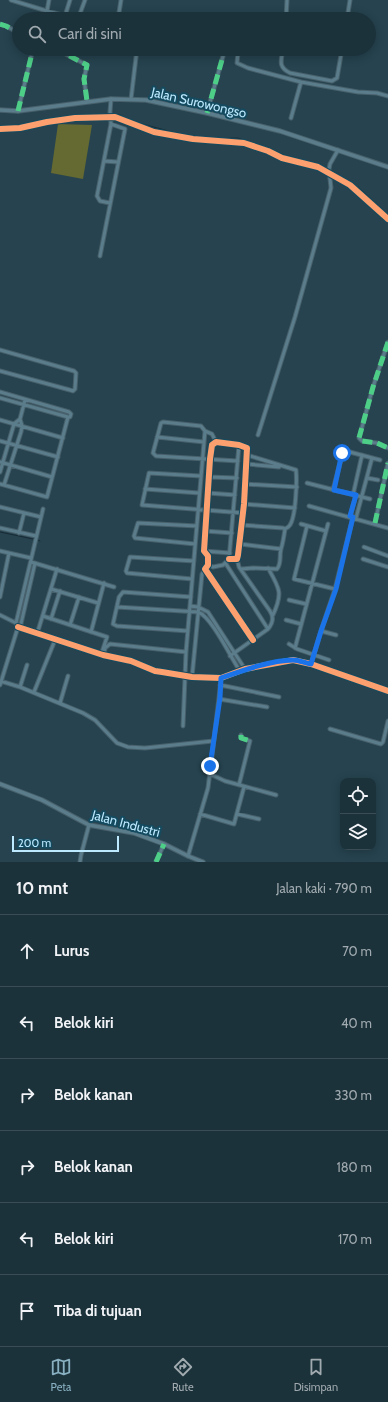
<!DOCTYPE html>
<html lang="id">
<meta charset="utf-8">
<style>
body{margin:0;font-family:Cabin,sans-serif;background:#253a42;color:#f1f3f6}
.controls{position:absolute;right:12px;bottom:12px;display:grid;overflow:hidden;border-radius:8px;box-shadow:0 2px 10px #0003}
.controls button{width:36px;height:36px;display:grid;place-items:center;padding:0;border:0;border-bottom:1px solid #3a4d55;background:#1c323b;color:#f1f3f6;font:20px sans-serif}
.scale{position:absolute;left:12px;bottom:10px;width:107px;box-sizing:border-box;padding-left:4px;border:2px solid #bdeaff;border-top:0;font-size:11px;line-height:14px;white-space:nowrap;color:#bdeaff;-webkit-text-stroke:3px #154b60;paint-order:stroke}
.stop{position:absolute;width:12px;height:12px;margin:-9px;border:3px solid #1a73e8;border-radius:50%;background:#fff}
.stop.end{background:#1a73e8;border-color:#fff;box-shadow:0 1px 4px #0008}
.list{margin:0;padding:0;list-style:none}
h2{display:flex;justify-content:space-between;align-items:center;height:52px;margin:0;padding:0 16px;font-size:17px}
h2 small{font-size:13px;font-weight:400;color:#a0aaaf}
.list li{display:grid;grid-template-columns:26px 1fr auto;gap:12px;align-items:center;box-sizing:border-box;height:72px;padding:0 16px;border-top:1px solid #3a4d55}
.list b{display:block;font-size:15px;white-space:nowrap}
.list em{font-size:13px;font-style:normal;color:#a0aaaf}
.icon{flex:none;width:22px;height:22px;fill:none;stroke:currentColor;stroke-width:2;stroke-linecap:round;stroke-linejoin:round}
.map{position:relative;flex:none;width:388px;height:862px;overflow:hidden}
.search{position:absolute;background:#1c323b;box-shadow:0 2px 10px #0003;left:12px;right:12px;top:12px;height:44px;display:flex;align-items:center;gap:10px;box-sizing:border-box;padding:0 14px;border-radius:22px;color:#a0aaaf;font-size:15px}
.sheet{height:484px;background:#1c323b}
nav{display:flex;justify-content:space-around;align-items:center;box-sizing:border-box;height:56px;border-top:1px solid #3a4d55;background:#1c323b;font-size:11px;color:#a0aaaf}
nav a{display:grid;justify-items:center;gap:2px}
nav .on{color:#88b0c1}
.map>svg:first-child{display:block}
</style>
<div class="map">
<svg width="388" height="862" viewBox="0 0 388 862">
<rect width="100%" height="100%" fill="#26434f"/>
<path fill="#656932" d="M58,124L92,125L83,179L51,173Z"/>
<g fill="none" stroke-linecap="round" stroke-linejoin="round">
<path stroke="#172b35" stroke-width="1" d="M111,114L120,115L131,121L165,130L176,134L214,139L238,138L284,155L306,161L328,171
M87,116L108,114
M37,122L68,117
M331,172L359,188L388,215
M0,532L33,539
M38,540L40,541"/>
<defs>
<path id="minor" d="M11,0L47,11L77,19
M47,11L49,0
M65,16L70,0
M78,19L85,0
M118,19L121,0
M286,19L287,0
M347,19L350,0
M0,24L6,26L19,33
M56,49L87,65L84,79L87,101
M234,49L238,52L237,63L248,68L301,82L358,92L377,93L388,96
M283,49C281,61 278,67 290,73L332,81L337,78L342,49
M131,99L137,49
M18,111L33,49
M207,113L225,49
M291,118L301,82
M0,129L20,128L47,122L75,118L115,117L154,132L193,139L244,143L268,151L282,158L318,167L350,185L388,219
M104,161L118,162
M110,203L100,201L97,196L111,124L110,112L111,99
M100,256L125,129L111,124
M388,342L373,387L359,438L362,441L377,443L388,448
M0,350L74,371L76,373L75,389L73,391L70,390L0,371
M0,392L69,412L71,414L70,417H68L47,497L0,484
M0,398L68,417
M0,420L63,438
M258,435L295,317L331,188L329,169L330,164L338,150
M157,437L204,442
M0,441L58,457
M216,442L212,434L205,431L201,426L163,422L161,423L153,453L156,456L238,461
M247,455L296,470C297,481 296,516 290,525C289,527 287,528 285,529
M0,462L52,477
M247,464L279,467
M0,472L14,424L20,419
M201,476L149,473L142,505L243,513
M209,477L237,478
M367,478L378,480
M307,483L370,499
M245,484L297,487
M4,485L21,432L22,426L20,419L25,400
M145,489L199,493
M333,490L343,452L346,451L380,460
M208,493L235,495
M353,495L362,455
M244,504L295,508
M309,506L388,528
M0,507L41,517
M350,517L356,495
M356,518L372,458
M375,523L388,463
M301,524L326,531
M307,526L294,579L335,589
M0,528L36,536
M205,531L232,533
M19,533L24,513
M195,544L135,538L134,536L138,523L197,526
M240,544L281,549
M364,547L388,556
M0,551L31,558
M204,551L230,553
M229,559H237L238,555L244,504L247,448L239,445L216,442L212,445L210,459L204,551L208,556V565L205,569L253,640
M363,559L388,567
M31,562L114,587
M226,564L268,629
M208,565L213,567L223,565L229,559L239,445
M268,568C280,589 283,593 273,615
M241,569L253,568L277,569C282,563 279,556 281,549C283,543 284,536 285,529L283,528L241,525
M192,579L127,573L126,571L130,557L194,561
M51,589L98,603
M0,597L9,553
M289,600L306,604
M190,606L198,607L208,612L245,669
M117,607L198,612C212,617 231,658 240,671
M0,615L16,623
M43,616L107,637L101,655
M51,619L60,591
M286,620L301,624
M70,625L79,597
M18,627L103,655L131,661L155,671L162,672L192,677L221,678L245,669L293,660L311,664L388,691
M20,628L35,563
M188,631L117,626L113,624L119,597L123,592L191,597
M321,631L336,635
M91,632L104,583
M37,634L57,569
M289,644L297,649L329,660
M295,648L328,524
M104,656L105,648L110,644L186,652
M230,656L268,629C273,623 274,617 270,611L239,567L237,559
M311,664L321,631L335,589L353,517
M192,677L202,574L205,569
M0,681L20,687L83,713L95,720L117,743L128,747L145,748L213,741
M0,685L18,627L16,623L43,509
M220,685L279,697
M20,687L27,665
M34,692L55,640
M219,699L267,707
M60,703L68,676
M183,726L186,652L205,431
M330,729L381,744L383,742L388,721
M210,774L225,781L276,795
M239,785L250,741L241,738V735
M200,814L234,824L244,787
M237,814L259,819
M188,856L208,788L219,698L221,678
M80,862L81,855L89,825
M156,862L164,844"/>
<path id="tertiary" d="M0,110L18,111L111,99L146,100L207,113L280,131L388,167
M0,784L42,800L89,825L134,833L164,844L188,856L203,862"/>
</defs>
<use href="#minor" stroke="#47606b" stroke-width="5"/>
<use href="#tertiary" stroke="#47606b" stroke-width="5.5"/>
<use href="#minor" stroke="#5b7c8a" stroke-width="3"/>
<use href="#tertiary" stroke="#5b7c8a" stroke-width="3.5"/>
<path stroke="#4dcf88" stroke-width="5" stroke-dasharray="10 5" stroke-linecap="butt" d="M0,24L6,26L19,33
M56,49L87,65L84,79L87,101
M18,111L33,49
M207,113L225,49
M388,342L373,387L359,438L362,441L377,443L388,448
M375,523L388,463
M241,735V738L250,741
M156,862L164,844"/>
<defs>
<path id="cycleway" d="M0,129L20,128L47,122L75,118L115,117L154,132L193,139L244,143L268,151L282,158L318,167L350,185L388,219
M229,559H237L238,555L244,504L247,448L239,445L216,442L212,445L210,459L204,551L208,556V565L205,569L253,640
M18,627L103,655L131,661L155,671L162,672L192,677L221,678L245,669L293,660L311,664L388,691"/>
</defs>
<use href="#cycleway" stroke="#154b60" stroke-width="8"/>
<use href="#cycleway" stroke="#fca06f" stroke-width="6"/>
</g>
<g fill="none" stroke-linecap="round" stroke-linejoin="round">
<path stroke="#1a73e8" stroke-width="5" d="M210,766L220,698L221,678C241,671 272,660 293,660C299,660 305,663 311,664L321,631L336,589L353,517L350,516L356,495L334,490L342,453"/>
</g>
<g text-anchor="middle" stroke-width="4" stroke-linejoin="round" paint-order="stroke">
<g font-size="13" fill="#bdeaff" stroke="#154b60">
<text transform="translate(199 102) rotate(13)" y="5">Jalan Surowongso</text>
<text transform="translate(126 823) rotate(15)" y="5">Jalan Industri</text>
</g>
</g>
</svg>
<div class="controls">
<button><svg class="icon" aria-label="locate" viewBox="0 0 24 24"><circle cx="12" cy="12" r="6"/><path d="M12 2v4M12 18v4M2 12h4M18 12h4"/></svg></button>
<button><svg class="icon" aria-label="layers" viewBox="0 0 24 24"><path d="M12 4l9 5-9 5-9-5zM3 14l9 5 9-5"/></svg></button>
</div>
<div class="scale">200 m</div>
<div class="stop" style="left:342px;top:453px"></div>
<div class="stop end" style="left:210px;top:766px"></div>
<div class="search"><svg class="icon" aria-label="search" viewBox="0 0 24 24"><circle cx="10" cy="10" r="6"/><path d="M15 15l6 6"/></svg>Cari di sini</div>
</div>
<section class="sheet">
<h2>10 mnt<small>Jalan kaki · 790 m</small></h2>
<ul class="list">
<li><svg class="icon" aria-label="ahead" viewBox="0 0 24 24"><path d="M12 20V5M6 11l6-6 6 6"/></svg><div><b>Lurus</b></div><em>70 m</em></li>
<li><svg class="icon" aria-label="left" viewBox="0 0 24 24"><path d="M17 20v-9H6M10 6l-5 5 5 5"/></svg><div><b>Belok kiri</b></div><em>40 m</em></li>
<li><svg class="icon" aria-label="right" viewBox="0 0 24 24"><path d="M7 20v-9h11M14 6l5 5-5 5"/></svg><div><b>Belok kanan</b></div><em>330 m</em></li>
<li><svg class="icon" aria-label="right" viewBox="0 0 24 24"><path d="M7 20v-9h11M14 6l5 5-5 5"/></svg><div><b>Belok kanan</b></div><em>180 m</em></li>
<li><svg class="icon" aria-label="left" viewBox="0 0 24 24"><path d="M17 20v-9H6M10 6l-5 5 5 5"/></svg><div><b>Belok kiri</b></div><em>170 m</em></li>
<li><svg class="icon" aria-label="arrive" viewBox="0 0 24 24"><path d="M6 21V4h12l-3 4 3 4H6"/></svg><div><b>Tiba di tujuan</b></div></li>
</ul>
</section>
<nav>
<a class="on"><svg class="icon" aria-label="map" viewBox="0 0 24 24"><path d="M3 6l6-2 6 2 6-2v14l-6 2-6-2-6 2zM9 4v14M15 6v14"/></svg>Peta</a>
<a><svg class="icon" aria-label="directions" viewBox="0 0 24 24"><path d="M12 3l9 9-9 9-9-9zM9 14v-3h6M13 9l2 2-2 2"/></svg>Rute</a>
<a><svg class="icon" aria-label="saved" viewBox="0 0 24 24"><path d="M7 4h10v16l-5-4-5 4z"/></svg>Disimpan</a>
</nav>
